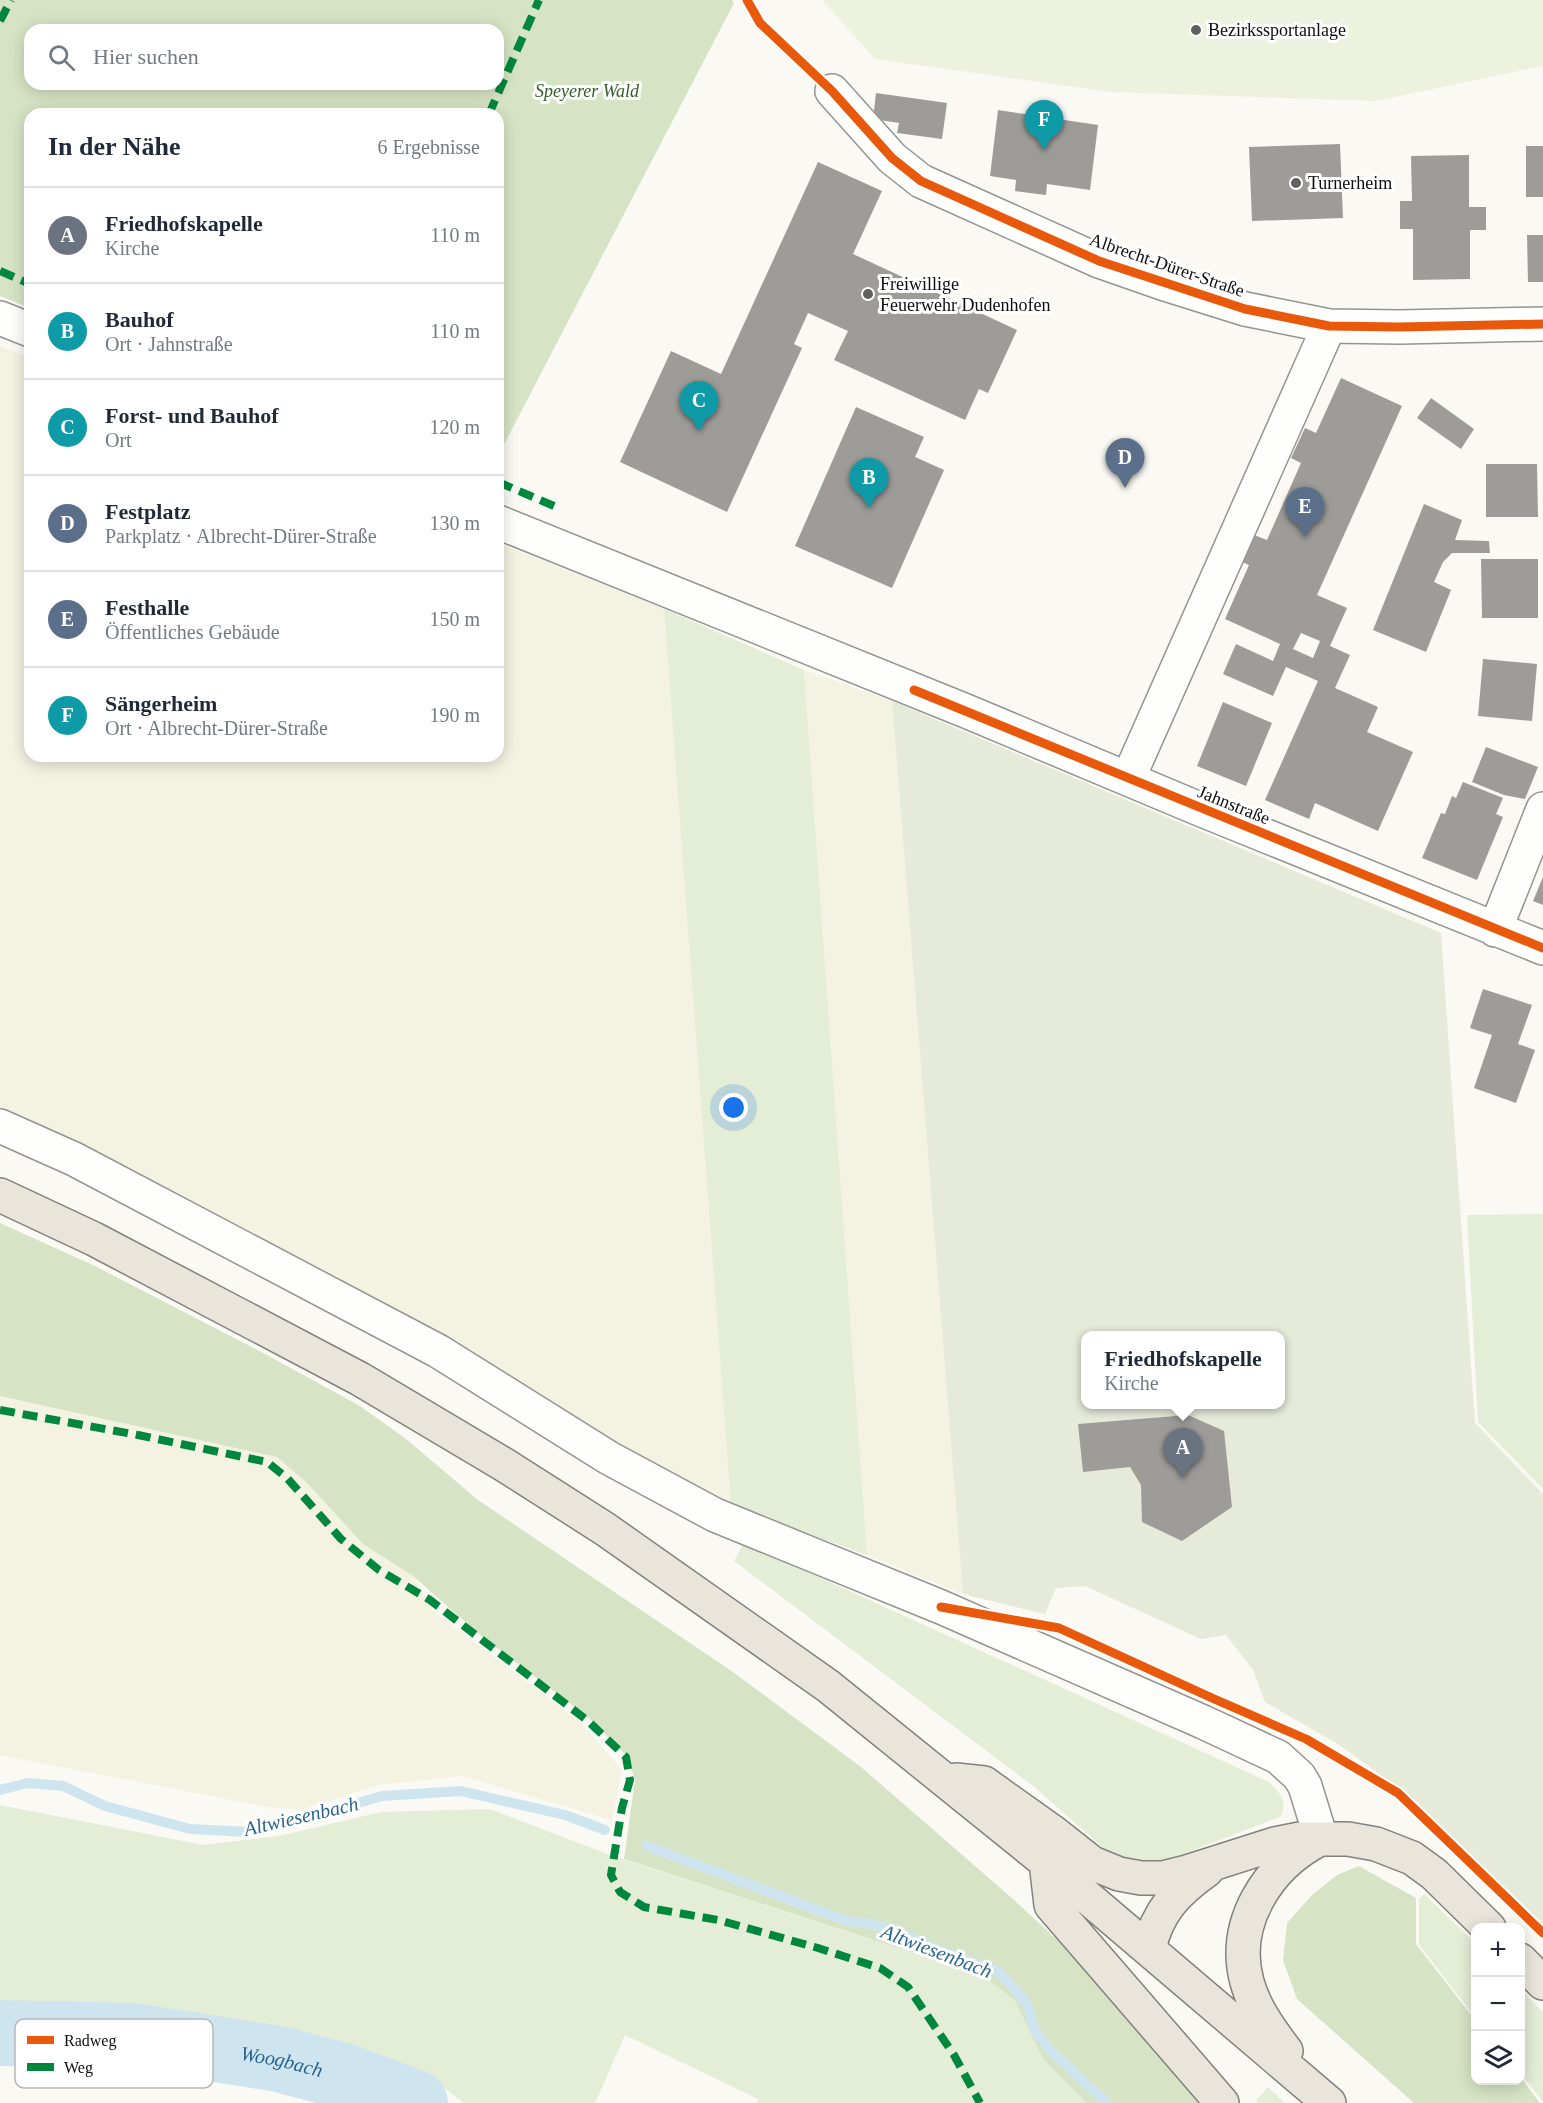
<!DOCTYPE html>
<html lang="de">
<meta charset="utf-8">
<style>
body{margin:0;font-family:Georgia,serif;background:#f2f2f3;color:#1f2937}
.controls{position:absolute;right:18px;bottom:18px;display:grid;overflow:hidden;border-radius:12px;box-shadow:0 3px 15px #0003}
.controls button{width:54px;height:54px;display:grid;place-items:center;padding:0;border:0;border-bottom:2px solid #e0e1e3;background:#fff;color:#1f2937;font:30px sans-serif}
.you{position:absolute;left:734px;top:1108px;width:21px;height:21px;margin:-15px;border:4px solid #fff;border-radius:50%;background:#1a73e8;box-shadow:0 0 0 9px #1a73e833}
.badge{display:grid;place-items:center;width:39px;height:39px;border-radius:50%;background:#61605e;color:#fff;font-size:20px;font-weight:700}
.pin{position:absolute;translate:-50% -50px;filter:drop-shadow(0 2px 3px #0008)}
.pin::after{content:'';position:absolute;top:32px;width:21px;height:18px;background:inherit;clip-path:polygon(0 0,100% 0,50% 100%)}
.popup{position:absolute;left:1081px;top:1331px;width:204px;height:78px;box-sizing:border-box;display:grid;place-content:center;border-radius:12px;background:#fff;filter:drop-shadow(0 2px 4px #0005);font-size:20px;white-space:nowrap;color:#747a83}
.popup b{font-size:22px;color:#1f2937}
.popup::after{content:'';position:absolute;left:50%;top:100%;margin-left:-12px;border:12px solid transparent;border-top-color:#fff}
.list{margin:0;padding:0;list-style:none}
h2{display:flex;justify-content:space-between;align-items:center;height:78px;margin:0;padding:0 24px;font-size:26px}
h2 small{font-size:20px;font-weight:400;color:#747a83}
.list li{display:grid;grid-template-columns:39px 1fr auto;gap:18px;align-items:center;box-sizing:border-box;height:96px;padding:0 24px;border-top:2px solid #e0e1e3}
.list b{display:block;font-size:22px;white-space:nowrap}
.list p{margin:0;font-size:20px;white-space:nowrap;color:#747a83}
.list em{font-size:20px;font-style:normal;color:#747a83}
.icon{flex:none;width:33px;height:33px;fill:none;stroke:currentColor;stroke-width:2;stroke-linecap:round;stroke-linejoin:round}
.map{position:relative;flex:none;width:1543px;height:2103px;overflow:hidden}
.search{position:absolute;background:#fff;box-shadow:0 3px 15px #0003;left:24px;top:24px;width:480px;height:66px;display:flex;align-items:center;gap:15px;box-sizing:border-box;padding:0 21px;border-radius:18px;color:#747a83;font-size:22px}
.panel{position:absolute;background:#fff;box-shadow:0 3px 15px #0003;left:24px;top:108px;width:480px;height:654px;border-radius:18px}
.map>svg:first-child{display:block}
</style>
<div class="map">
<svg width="1543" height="2103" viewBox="0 0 1543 2103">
<rect width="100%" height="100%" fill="#faf9f3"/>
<path fill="#f4f2e1" d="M0,346L30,358V756H498V543L664,609L731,1505L616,1447L0,1113Z
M804,670L892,701L963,1594L867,1555Z
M0,1396L277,1457L308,1484L363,1544L413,1576L436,1613L581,1723L622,1770L612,1820L462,1776L378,1785L303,1809L267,1807L0,1755Z"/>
<path fill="#e4edd6" d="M664,609L804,670L867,1555L731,1505Z
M1543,1214V1489L1478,1422L1467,1215Z
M744,1543L1269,1782C1279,1791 1289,1803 1280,1817L1157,1864L1125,1859L1107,1851L1032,1785L734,1561Z
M0,1805L203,1845L279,1836L381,1812L490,1809L610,1855L984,1976L1015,2001L1043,2059L1087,2103H757L758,2099L625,2035L595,2103H464L442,2086L297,2044L148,2024L0,2013Z
M1424,1894L1475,1943V2017L1419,1945V1899Z
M1520,1988L1543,2012V2102L1521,2074Z
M1268,2087L1285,2103H1258L1256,2101Z"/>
<path fill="#d6e4c5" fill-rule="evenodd" d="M0,0H732L734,3L498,456V114H30V308L0,296ZM30,30H498V84H30Z
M0,1223L95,1266L267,1355L360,1406L406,1439L478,1500L733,1672L861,1767L1013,1899L1066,1948L1208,2103H1087L1043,2059L1015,2001L984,1976L624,1859L635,1780L628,1757L589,1718L479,1634L413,1576L363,1544L308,1484L277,1457L0,1396Z
M1359,1866L1416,1898V1944L1475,2020L1476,2080H1520L1521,2078L1540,2103H1414L1297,1999L1283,1960L1287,1923L1312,1895L1337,1875Z"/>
<path fill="#e6ead9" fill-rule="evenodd" d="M892,701L1441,933L1475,1423L1543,1494V1929L1399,1788L1338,1744L1265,1702L1253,1670L1226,1635L1201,1639L1085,1586L1056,1588L1045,1614L963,1594ZM1086,1336H1280V1404H1086Z"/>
<path fill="#edf2df" d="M822,0H1543V66L1376,101L1110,92L875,59Z"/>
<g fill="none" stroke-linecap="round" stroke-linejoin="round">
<path stroke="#cee5f0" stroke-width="10" d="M0,1790L28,1783L63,1786L105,1806L190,1829L249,1832L300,1820L382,1796L461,1791L565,1815L605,1830
M647,1846L847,1921L871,1924L894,1930L937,1949L995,1970L1015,1989L1028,2006L1034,2029L1050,2050L1107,2103"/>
<path stroke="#cee5f0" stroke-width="66" id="s1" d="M0,2033L134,2036L279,2059L343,2076L415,2103"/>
</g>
<path fill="#9e9c98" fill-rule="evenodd" d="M876,93L947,103L942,139L897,133L899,123L873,119Z
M998,110L1098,125L1090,190L1047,184L1046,195L1015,191L1016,180L990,176Z
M1340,144L1343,218L1252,221L1249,147Z
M1526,146H1543V197H1526Z
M1469,155V207H1486V230H1470V279L1413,280V229H1400V201H1412L1411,156Z
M818,162L882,191L853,254L1017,330L988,393L979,389L965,420L834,360L848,331L808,313L794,344L802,348L727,512L620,462L671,351L721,374Z
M1527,235H1543V282H1528Z
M1341,378L1402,406L1317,595L1347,608L1330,646L1350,655L1335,688L1378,707L1367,732L1413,752L1378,831L1315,803L1309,819L1265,800L1318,681L1286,667L1273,696L1223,674L1236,644L1273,661L1280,644L1225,619L1249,565L1242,562L1254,535L1267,540L1301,463L1291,458L1305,428L1316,433ZM1301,633L1320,641L1313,658L1293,649Z
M1431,398L1474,429L1461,449L1417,418Z
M856,407L924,437L915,457L944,470L892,588L795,546Z
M1486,464H1537L1538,517H1486Z
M1424,504L1462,520L1455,540L1489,541L1490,553H1452L1443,562L1434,582L1451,590L1426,652L1373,630Z
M1481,559H1538V618H1482Z
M1483,659L1537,664L1532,721L1478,716Z
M1223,702L1272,723L1246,786L1197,766Z
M1486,747L1538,767L1525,799L1504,795L1472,782Z
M1463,782L1503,798L1496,814L1503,817L1477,880L1422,858L1441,813L1445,814L1452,796L1456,798Z
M1543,877V905L1533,901Z
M1483,989L1532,1005L1518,1044L1535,1050L1516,1103L1474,1088L1492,1035L1470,1028Z
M1188,1415L1224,1431L1232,1507L1182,1541L1142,1522L1141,1485L1130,1467L1083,1472L1078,1424Z"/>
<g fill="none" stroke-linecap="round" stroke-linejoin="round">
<defs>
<path id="minor" d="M832,91L892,158L921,181L1099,261L1162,283L1245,309L1329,326L1400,327L1543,324
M0,318L30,330
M498,522L966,711L1197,808L1543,948
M1128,779L1329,326
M1495,930L1543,809
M0,1126L74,1159L438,1351L609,1458L715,1515L941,1607L1203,1722L1278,1757L1299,1776L1305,1786L1321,1838"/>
<path id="major" d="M0,1195L94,1239L360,1379L503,1464L605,1529L828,1686L1046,1862L1329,2103
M956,1780L984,1783L1054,1833L1092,1863L1119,1874L1141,1878H1163L1187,1872L1275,1844L1300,1839H1348L1376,1844L1412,1858L1434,1874L1489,1928
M1046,1862L1051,1905L1222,2103
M1149,1948C1158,1911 1176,1892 1207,1870
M1520,1960L1543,1983
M1286,2051C1270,2030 1254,2008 1247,1982C1231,1924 1267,1867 1318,1840"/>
</defs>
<use href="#minor" stroke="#949491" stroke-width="36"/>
<use href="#major" stroke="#82817e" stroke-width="36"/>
<use href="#minor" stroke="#fefefd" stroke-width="33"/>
<use href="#major" stroke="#eae5db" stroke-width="33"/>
<path stroke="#00873e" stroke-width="8" stroke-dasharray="15 8" stroke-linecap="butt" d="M0,21L11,0
M489,114L539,0
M0,271L30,284
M498,482L554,506
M0,1410L138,1435L267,1462L287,1478L341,1539L379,1570L430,1600L588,1721L626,1757L630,1780L622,1808L611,1875L620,1892L644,1907L718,1920L818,1948L880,1968L908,1987L954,2055L980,2103"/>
<defs>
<path id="cycleway" d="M747,0L760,23L832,91L892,158L921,181L1099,261L1245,309L1329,326L1400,327L1543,324
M914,690L1543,948
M941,1607L1059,1628L1212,1698L1306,1739L1398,1793L1543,1933"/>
</defs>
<use href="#cycleway" stroke="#fff" stroke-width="13"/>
<use href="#cycleway" stroke="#e8590c" stroke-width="9"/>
</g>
<g fill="#61605e" stroke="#fff" stroke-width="2">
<circle cx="1196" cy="30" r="6"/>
<circle cx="1296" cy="183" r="6"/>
<circle cx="868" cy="294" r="6"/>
</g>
<g text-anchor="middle" stroke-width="6" stroke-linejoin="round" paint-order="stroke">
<g font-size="18" fill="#0e0e0e" stroke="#fff" text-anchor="start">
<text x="1208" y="36">Bezirkssportanlage</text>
<text x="1308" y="189">Turnerheim</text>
<text x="880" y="290">Freiwillige<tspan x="880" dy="21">Feuerwehr Dudenhofen</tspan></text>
</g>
<g font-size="18" font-style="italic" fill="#335d26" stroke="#fff">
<text x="587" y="97">Speyerer Wald</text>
</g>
<g font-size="18" fill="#0e0e0e" stroke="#fff">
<text transform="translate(1167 265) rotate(19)" y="6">Albrecht-Dürer-Straße</text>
<text transform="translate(1234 805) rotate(22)" y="6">Jahnstraße</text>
</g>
<g font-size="20" font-style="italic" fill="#27658f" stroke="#fff">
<text transform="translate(301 1816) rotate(-13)" y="7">Altwiesenbach</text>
<text transform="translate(937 1951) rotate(21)" y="7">Altwiesenbach</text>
<text dy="7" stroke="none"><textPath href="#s1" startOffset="284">Woogbach</textPath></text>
</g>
</g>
<rect x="15" y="2019" width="198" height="69" rx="9" fill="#fff" stroke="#b7b7b7" stroke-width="1.5"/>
<rect x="27" y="2036" width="27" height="8" fill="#e8590c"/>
<rect x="27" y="2063" width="27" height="8" fill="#00873e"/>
<g font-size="16" fill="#0e0e0e">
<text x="64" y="2046">Radweg</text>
<text x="64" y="2073">Weg</text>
</g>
</svg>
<div class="controls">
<button>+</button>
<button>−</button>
<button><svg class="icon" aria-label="layers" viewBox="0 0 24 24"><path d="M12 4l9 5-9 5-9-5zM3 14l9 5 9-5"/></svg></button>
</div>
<div class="you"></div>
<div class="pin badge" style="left:1183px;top:1478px;background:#6b7280">A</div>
<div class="popup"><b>Friedhofskapelle</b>Kirche</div>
<div class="pin badge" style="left:869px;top:508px;background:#0f9aa8">B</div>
<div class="pin badge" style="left:699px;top:431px;background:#0f9aa8">C</div>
<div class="pin badge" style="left:1125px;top:488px;background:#5c6f8a">D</div>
<div class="pin badge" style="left:1305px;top:537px;background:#5c6f8a">E</div>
<div class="pin badge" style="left:1044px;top:150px;background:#0f9aa8">F</div>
<div class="search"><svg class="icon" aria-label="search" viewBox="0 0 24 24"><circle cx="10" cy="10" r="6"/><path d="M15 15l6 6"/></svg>Hier suchen</div>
<section class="panel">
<h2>In der Nähe<small>6 Ergebnisse</small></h2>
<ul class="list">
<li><span class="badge" style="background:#6b7280">A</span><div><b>Friedhofskapelle</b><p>Kirche</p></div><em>110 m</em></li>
<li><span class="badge" style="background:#0f9aa8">B</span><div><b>Bauhof</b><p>Ort · Jahnstraße</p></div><em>110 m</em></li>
<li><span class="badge" style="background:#0f9aa8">C</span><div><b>Forst- und Bauhof</b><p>Ort</p></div><em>120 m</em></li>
<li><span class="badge" style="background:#5c6f8a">D</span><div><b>Festplatz</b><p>Parkplatz · Albrecht-Dürer-Straße</p></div><em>130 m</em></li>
<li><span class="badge" style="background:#5c6f8a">E</span><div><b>Festhalle</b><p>Öffentliches Gebäude</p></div><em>150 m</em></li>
<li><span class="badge" style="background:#0f9aa8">F</span><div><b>Sängerheim</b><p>Ort · Albrecht-Dürer-Straße</p></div><em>190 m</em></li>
</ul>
</section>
</div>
